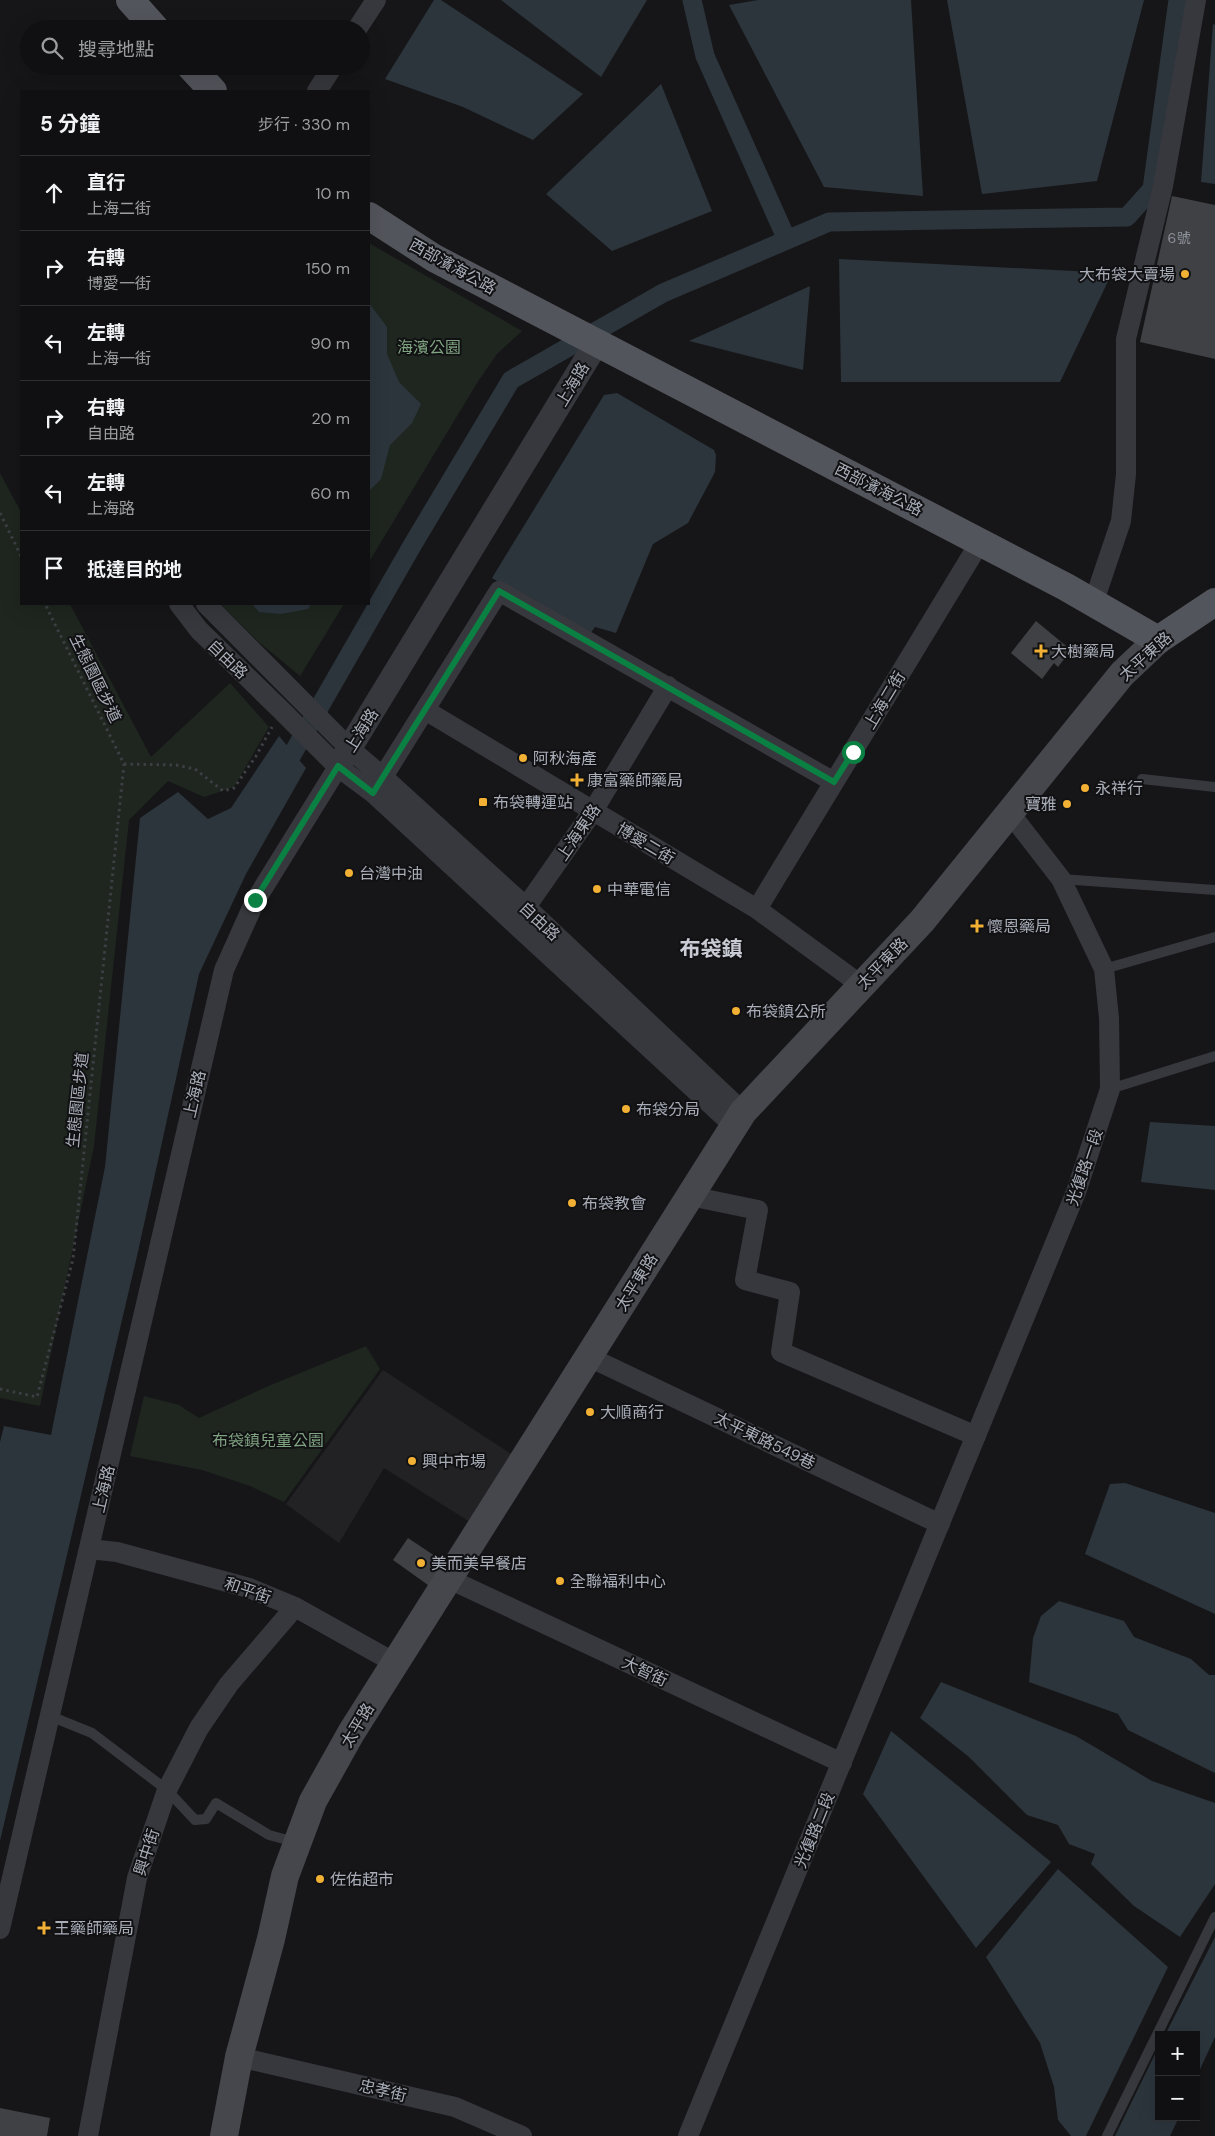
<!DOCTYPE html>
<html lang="zh-TW">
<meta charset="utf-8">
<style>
body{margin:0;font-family:"DM Sans","Noto Sans TC",sans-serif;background:#19191b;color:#f1f3f6}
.controls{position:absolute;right:15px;bottom:15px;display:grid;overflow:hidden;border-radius:0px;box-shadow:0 5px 20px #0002}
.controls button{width:45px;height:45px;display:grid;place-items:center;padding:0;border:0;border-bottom:1px solid #303032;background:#101012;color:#f1f3f6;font:25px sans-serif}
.stop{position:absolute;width:15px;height:15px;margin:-11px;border:4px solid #0b8043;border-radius:50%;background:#fff}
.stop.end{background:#0b8043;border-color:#fff;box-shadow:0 1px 5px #0008}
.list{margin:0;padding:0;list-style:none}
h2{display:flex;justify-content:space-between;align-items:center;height:65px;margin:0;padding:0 20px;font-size:21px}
h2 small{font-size:16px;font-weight:400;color:#9c9d9f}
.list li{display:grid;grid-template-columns:32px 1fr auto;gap:15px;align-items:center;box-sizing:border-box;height:75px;padding:0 20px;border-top:1px solid #303032}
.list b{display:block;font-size:19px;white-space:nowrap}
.list p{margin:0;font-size:16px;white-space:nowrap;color:#9c9d9f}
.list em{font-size:16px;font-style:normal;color:#9c9d9f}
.icon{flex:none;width:28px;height:28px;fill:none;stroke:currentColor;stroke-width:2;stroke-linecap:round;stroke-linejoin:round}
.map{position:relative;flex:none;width:1215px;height:2136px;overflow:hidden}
.search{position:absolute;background:#101012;box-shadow:0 5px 20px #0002;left:20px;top:20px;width:350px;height:55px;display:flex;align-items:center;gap:12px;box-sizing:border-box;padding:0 18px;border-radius:28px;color:#9c9d9f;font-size:19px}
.panel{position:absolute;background:#101012;box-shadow:0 5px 20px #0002;left:20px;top:90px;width:350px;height:515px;border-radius:0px}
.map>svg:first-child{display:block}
</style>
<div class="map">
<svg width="1215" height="2136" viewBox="0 0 1215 2136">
<rect width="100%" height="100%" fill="#161618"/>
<path fill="#222225" d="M383,1370L511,1454L470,1522L384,1468L339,1543L286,1504Z"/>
<path fill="#1e261f" d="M369,243L522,331L497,354L477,383L369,562Z
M0,473L21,512V604H70L151,757L230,683L269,727L234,787L204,797L168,781L129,820L94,1146L40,1406L0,1398Z
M220,604H344L300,676L260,643Z
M366,1346L380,1369L284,1502L250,1486L202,1470L130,1456L144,1396L179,1405L199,1418L266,1387Z"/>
<path fill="#2c353c" d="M434,0H441L583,94L533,140L463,107L385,79Z
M501,0H647L601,77Z
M758,0H911L923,196L824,187L729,5Z
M947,0H1144L1097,181L982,194Z
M1213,24L1215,25V184L1201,182Z
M661,84L712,211L612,251L546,194Z
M839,259L1112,273L1060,382H841Z
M810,286L803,370L689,341Z
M369,303L387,327V354L399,382L421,404L412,423L390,445L381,479L369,491Z
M617,393L714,450L716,455L715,472L688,523L653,544L616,633L595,627L588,637L492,578L604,395Z
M252,604H311L308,609L281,614L259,612Z
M279,736L306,768L246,874L199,974L137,1256L0,1841V1442L4,1426L51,1435L105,1167L140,818L178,792L208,819L231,808Z
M1150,1122L1215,1126V1190L1141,1182Z
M1125,1483L1215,1513V1614L1085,1554L1110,1484Z
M1059,1601L1124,1621L1134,1637L1191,1659L1209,1675H1215V1773L1128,1730L1118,1714L1029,1682L1033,1638L1041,1616Z
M941,1682L1076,1736L1152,1781L1215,1803V1884L1180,1937L1134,1906L1091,1864L1095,1854L1069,1844L1058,1825L1027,1815L969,1757L920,1718Z
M891,1731L1051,1862L976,1948L863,1794Z
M1058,1869L1168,1967L1086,2136H1071L1058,2120L1054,2087L1040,2043L986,1957Z
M1215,1937V2037L1196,2078V2035H1165Z
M1159,2046V2117H1179L1170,2136H1115Z"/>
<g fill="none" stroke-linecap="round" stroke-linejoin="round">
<path stroke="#2c353c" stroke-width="19" d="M692,0L705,56L787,240
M281,774L413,544L511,380L663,293L829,222L1127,217L1152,189L1178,0"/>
</g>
<path fill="#404145" d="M1172,196L1215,205V359L1140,342Z
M1036,621L1071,650L1058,667L1054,663L1042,679L1011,653Z
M408,1538L450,1566L435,1590L393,1560Z
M0,2108L50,2118L47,2136H0Z"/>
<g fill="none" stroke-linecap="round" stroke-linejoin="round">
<path stroke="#3d3f44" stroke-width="3" stroke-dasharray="2.5 4" stroke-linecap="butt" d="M0,513L21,556
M124,764L176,765L195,769L223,791L234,788L256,756L272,727
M0,1389L37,1397L73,1259L124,764L45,604"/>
<path stroke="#37383d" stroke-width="10" d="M1142,779L1215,787
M1061,879L1215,890
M1104,969L1215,937
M1110,1089L1215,1056
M50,1716L92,1733L167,1790L195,1820L206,1819L216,1803L269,1835L295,1842
M1107,2136L1215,1917"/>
<path stroke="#37383d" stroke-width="20" d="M357,29L376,0
M317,91L333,66
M179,604L199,630L281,710L338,767L373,793L734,1126
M206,604L350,749L383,777L527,908L743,1112
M1093,604L1121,521L1126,474V339L1163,186L1196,0
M425,710L757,909L861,985
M376,788L499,591L834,782
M757,909L980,542
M519,917L593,811L668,686
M690,1196L758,1210L745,1280L790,1292L781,1352L976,1436
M589,1357L940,1524
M89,1549L117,1552L249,1588L295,1607L395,1663
M449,1579L842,1763
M0,1929L224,970L255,901L338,767
M239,2057L455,2107L522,2136
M88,2136L137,1878L167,1790L199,1728L229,1684L295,1607
M688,2136L1076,1192L1110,1089L1109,1018L1104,969L1061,879L1010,813"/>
<path stroke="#37383d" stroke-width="25" d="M338,767L596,344"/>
<path stroke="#45474d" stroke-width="28" d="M224,2136L239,2057L271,1939L285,1876L313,1801L351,1733L743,1112L922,921L1122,674L1158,640"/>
<path stroke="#53555c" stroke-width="28" d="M130,0L156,29
M190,66L213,91
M369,216L434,258L1066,587L1158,640L1215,602"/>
</g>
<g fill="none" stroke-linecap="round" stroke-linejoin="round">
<path stroke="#0b8043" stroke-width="6" d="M255,900L338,766L373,793L499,591L834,782L853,752"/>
</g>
<g fill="#f2b134" stroke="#111113" stroke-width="2">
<circle cx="1185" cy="274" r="5"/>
<path d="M1038.5 643.5h5v5h5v5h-5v5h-5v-5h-5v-5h5z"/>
<circle cx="523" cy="758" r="5"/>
<path d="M574.5 772.5h5v5h5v5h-5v5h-5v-5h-5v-5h5z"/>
<circle cx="1085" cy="788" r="5"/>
<rect x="478" y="797" width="10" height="10" rx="2.5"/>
<circle cx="1067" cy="804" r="5"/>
<circle cx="349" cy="873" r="5"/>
<circle cx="597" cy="889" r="5"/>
<path d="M974.5 918.5h5v5h5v5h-5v5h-5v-5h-5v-5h5z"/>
<circle cx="736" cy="1011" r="5"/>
<circle cx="626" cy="1109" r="5"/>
<circle cx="572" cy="1203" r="5"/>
<circle cx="590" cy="1412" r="5"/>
<circle cx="412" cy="1461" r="5"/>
<circle cx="421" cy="1563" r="5"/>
<circle cx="560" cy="1581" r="5"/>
<circle cx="320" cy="1879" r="5"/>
<path d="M41.5 1920.5h5v5h5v5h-5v5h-5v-5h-5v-5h5z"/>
</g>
<g text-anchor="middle" stroke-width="4" stroke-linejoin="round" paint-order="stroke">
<g font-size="14" fill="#8e929b">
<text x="1179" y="243">6號</text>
</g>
<g font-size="16" fill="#a8adb8" stroke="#111113">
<text transform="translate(453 266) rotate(29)" y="6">西部濱海公路</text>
<text transform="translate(572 384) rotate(-59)" y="6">上海路</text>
<text transform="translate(879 489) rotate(27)" y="6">西部濱海公路</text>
<text transform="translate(1145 656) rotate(-42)" y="6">太平東路</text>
<text transform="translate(228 659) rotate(44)" y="6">自由路</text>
<text transform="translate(96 678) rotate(64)" y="6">生態園區步道</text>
<text transform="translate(884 700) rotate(-59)" y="6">上海二街</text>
<text transform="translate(361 730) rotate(-58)" y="6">上海路</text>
<text transform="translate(578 832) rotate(-56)" y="6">上海東路</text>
<text transform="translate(646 843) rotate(31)" y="6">博愛二街</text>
<text transform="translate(540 921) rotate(43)" y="6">自由路</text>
<text transform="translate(882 963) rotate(-46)" y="6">太平東路</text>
<text transform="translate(194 1094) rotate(-77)" y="6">上海路</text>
<text transform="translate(77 1100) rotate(-84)" y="6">生態園區步道</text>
<text transform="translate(1084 1167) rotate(-71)" y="6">光復路一段</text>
<text transform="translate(636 1282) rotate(-58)" y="6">太平東路</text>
<text transform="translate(765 1440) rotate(26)" y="6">太平東路549巷</text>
<text transform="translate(103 1489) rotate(-77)" y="6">上海路</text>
<text transform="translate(248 1590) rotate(19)" y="6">和平街</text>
<text transform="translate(645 1671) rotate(25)" y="6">大智街</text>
<text transform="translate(357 1725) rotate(-59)" y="6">太平路</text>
<text transform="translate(814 1830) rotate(-68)" y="6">光復路二段</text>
<text transform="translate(146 1852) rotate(-72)" y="6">興中街</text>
<text transform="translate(383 2090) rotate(13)" y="6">忠孝街</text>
</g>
<g font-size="16" fill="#a8adb8" stroke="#111113" text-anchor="start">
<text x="1175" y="280" text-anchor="end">大布袋大賣場</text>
<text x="1051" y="657">大樹藥局</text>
<text x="533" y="764">阿秋海產</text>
<text x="587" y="786">康富藥師藥局</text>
<text x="1095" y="794">永祥行</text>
<text x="493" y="808">布袋轉運站</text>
<text x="1057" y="810" text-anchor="end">寶雅</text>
<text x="359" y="879">台灣中油</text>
<text x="607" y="895">中華電信</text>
<text x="987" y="932">懷恩藥局</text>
<text x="746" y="1017">布袋鎮公所</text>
<text x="636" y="1115">布袋分局</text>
<text x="582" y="1209">布袋教會</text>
<text x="600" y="1418">大順商行</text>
<text x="422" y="1467">興中市場</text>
<text x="431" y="1569">美而美早餐店</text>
<text x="570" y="1587">全聯福利中心</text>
<text x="330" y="1885">佐佑超市</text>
<text x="54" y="1934">王藥師藥局</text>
</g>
<g font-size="16" fill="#7fa381" stroke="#111113">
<text x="429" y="353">海濱公園</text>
<text x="268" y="1446">布袋鎮兒童公園</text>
</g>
<g font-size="21" font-weight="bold" fill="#c9ccd4" stroke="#111113">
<text x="711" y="956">布袋鎮</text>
</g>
</g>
</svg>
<div class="controls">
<button>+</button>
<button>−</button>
</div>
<div class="stop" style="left:853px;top:752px"></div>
<div class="stop end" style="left:255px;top:900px"></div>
<div class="search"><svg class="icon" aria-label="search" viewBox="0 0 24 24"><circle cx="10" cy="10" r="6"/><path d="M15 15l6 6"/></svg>搜尋地點</div>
<section class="panel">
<h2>5 分鐘<small>步行 · 330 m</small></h2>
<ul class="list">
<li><svg class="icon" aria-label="ahead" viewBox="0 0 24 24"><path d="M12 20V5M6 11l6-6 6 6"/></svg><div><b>直行</b><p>上海二街</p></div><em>10 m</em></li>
<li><svg class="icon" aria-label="right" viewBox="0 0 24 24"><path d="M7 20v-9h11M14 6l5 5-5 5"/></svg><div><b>右轉</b><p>博愛一街</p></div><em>150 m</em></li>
<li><svg class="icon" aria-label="left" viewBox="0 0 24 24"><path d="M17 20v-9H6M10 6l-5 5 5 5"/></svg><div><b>左轉</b><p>上海一街</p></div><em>90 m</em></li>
<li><svg class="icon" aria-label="right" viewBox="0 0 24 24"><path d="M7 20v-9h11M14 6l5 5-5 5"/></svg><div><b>右轉</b><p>自由路</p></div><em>20 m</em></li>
<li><svg class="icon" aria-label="left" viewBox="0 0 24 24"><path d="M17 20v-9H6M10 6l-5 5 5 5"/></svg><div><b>左轉</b><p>上海路</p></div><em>60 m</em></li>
<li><svg class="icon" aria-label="arrive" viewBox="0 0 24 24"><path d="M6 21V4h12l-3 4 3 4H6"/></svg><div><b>抵達目的地</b></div></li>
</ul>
</section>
</div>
